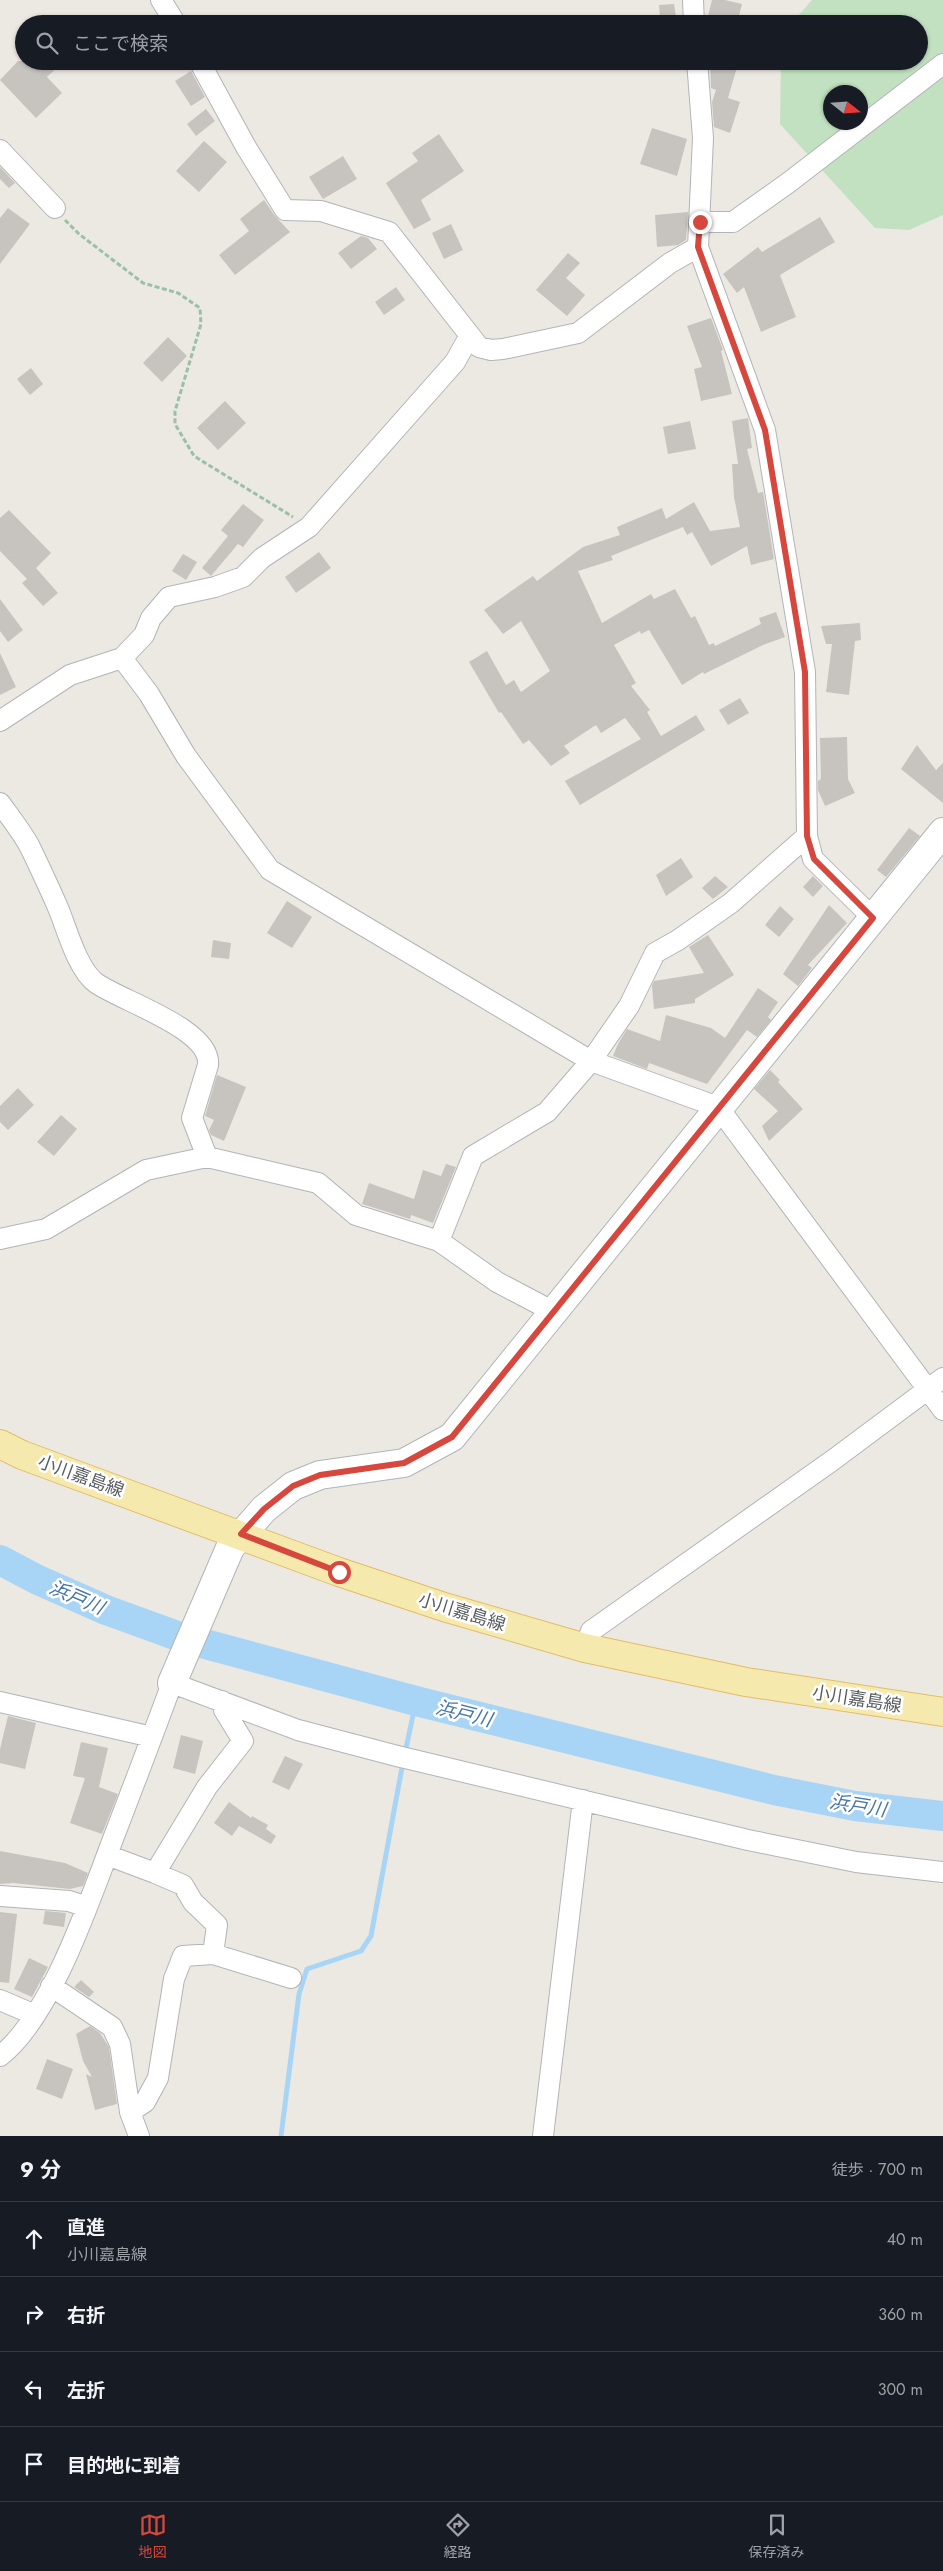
<!DOCTYPE html>
<html lang="ja">
<meta charset="utf-8">
<style>
body{margin:0;font-family:Jost,"Noto Sans JP",sans-serif;background:#242831;color:#f1f3f6}
.compass{position:absolute;left:823px;top:85px;width:45px;height:45px;border-radius:50%;background:#171b24;box-shadow:0 1px 4px #0004;rotate:107deg}
.stop{position:absolute;width:15px;height:15px;margin:-11px;border:4px solid #d6473e;border-radius:50%;background:#fff}
.stop.end{background:#d6473e;border-color:#fff;box-shadow:0 1px 5px #0008}
.list{margin:0;padding:0;list-style:none}
h2{display:flex;justify-content:space-between;align-items:center;height:65px;margin:0;padding:0 20px;font-size:21px}
h2 small{font-size:16px;font-weight:400;color:#9ea1a6}
.list li{display:grid;grid-template-columns:32px 1fr auto;gap:15px;align-items:center;box-sizing:border-box;height:75px;padding:0 20px;border-top:1px solid #363941}
.list b{display:block;font-size:19px;white-space:nowrap}
.list p{margin:0;font-size:16px;white-space:nowrap;color:#9ea1a6}
.list em{font-size:16px;font-style:normal;color:#9ea1a6}
.icon{flex:none;width:28px;height:28px;fill:none;stroke:currentColor;stroke-width:2;stroke-linecap:round;stroke-linejoin:round}
.map{position:relative;flex:none;width:943px;height:2136px;overflow:hidden}
.search{position:absolute;background:#171b24;box-shadow:0 1px 4px #0004;left:15px;right:15px;top:15px;height:55px;display:flex;align-items:center;gap:12px;box-sizing:border-box;padding:0 18px;border-radius:28px;color:#9ea1a6;font-size:19px}
.sheet{height:365px;background:#171b24}
nav{display:flex;justify-content:space-around;align-items:center;box-sizing:border-box;height:70px;border-top:1px solid #363941;background:#171b24;font-size:14px;color:#9ea1a6}
nav a{display:grid;justify-items:center;gap:2px}
nav .on{color:#d6473e}
.map>svg:first-child{display:block}
</style>
<div class="map">
<svg width="943" height="2136" viewBox="0 0 943 2136">
<rect width="100%" height="100%" fill="#ece9e2"/>
<path fill="#c1e1c1" fill-rule="evenodd" d="M812,0H943V215L909,230L875,228L780,124L781,61H919V24H791ZM830,92H860V122H830Z"/>
<g fill="none" stroke-linecap="round" stroke-linejoin="round">
<path stroke="#a8d5f5" stroke-width="5" d="M405,1753L416,1701
M281,2136L299,1994L307,1969L361,1951L371,1936L403,1762"/>
<path stroke="#a8d5f5" stroke-width="30" d="M0,1560L38,1580L106,1610L183,1638L416,1701L774,1790L855,1806L943,1816"/>
</g>
<path fill="#c7c4bf" d="M712,0H725L742,4L737,24H706Z
M674,4L676,17L660,18L659,5Z
M18,61H64L47,77L62,93L36,118L0,80Z
M710,61L738,64L728,98L740,102L730,133L714,127L712,102L716,90L711,88Z
M191,71L205,97L191,106L175,81Z
M206,109L215,121L196,136L187,124Z
M652,128L687,139L677,176L640,164Z
M439,134L464,171L421,200L431,220L414,229L386,183L418,161L412,153Z
M204,141L227,162L199,192L176,171Z
M343,156L357,179L323,199L309,177Z
M0,167L15,183L9,188L0,179Z
M264,200L275,216L290,232L235,275L219,255L249,231L240,219Z
M8,208L30,224L0,264V218Z
M688,212L686,240L678,245L657,247L655,215Z
M820,217L835,242L780,275L796,317L761,332L744,287L737,293L723,274L758,247L762,252Z
M451,224L463,250L444,259L432,233Z
M361,236L368,238L377,249L351,269L338,253Z
M568,253L580,263L566,278L585,295L567,316L536,290Z
M396,287L405,300L384,315L375,302Z
M711,318L723,350L721,351L732,394L701,401L694,369L702,367L687,326Z
M168,337L187,356L162,382L143,363Z
M31,368L43,384L30,395L17,379Z
M225,401L246,423L218,450L197,428Z
M748,418L752,448L747,449L758,493L763,492L774,559L751,565L747,546L711,566L692,532L687,535L683,527L611,556L613,560L578,571L602,623L651,594L654,599L675,589L691,618L695,616L709,645L714,643L715,646L761,624L759,618L776,612L785,637L763,645L704,674L703,672L682,685L649,630L641,634L640,631L614,645L636,683L631,686L650,710L647,712L661,736L696,715L705,730L580,805L565,781L641,739L625,718L601,733L596,725L564,746L570,753L551,766L529,740L523,744L501,712L499,713L469,662L487,651L506,685L514,680L521,692L550,671L521,621L503,634L484,610L533,576L537,581L583,547L620,535L617,527L662,508L666,519L694,502L710,531L740,527L734,497L732,464H738L732,421Z
M690,421L696,449L668,454L663,427Z
M243,504L264,520L243,547L238,544L211,576L202,568L228,536L221,530Z
M9,510L51,553L36,568L58,593L43,606L22,583L27,579L0,551V518Z
M319,552L331,568L296,593L285,577Z
M183,554L197,562L186,580L172,571Z
M0,599L23,630L8,642L0,631Z
M860,623L861,640L855,641L849,695L826,692L832,644H826L821,626Z
M0,653L16,687L0,695Z
M740,698L749,713L728,725L719,710Z
M847,737L848,779L855,793L825,806L818,790V781L821,779L820,738Z
M917,745L936,770L943,763V803L901,769Z
M909,828L920,836L886,877L877,870Z
M681,858L693,877L666,896L656,875Z
M715,876L728,887L713,899L702,888Z
M813,876L823,886L813,897L803,887Z
M287,901L312,917L292,948L267,933Z
M829,905L847,923L808,965L812,968L798,986L783,974Z
M780,906L794,919L779,937L765,925Z
M708,935L734,975L695,999V1003L654,1009L652,986L654,981L704,973L689,947Z
M213,940L231,943L229,959L211,957Z
M758,988L778,1002L768,1017L771,1020L757,1037L747,1030L707,1084L649,1063L647,1069L613,1056L618,1044L627,1029L660,1041L666,1015L711,1028L725,1038Z
M770,1070L780,1080L778,1082L803,1109L769,1141L762,1126L778,1111L754,1089Z
M217,1075L246,1087L224,1141L211,1135L209,1130L214,1120L205,1116Z
M18,1088L34,1105L8,1130L0,1122V1106Z
M61,1115L77,1129L54,1156L37,1142Z
M446,1164L456,1167L433,1223L411,1215L410,1219L362,1204L369,1183L414,1199L423,1170L441,1176Z
M8,1716L36,1723L25,1769L0,1763V1749Z
M181,1735L203,1741L195,1774L173,1768Z
M81,1742L108,1748L99,1787L118,1794L102,1834L70,1823L85,1778L73,1776Z
M285,1756L303,1764L289,1790L272,1782Z
M229,1802L251,1818L252,1816L268,1825L266,1829L276,1836L271,1844L239,1826L232,1836L214,1823Z
M0,1851L65,1863L88,1873L83,1886L70,1889L13,1883L0,1884Z
M45,1911L66,1913L64,1927L43,1924Z
M0,1912L17,1914L9,1983L0,1982Z
M29,1958L48,1967L32,1997L14,1989Z
M81,1980L94,1992L89,1997L74,1987Z
M90,2026L100,2033L109,2047L117,2104L95,2110L86,2074L92,2077L83,2061L76,2034Z
M47,2059L73,2069L62,2099L36,2089Z"/>
<g fill="none" stroke-linecap="round" stroke-linejoin="round">
<defs>
<path id="street" d="M161,0L176,24
M693,0L694,24
M199,61L246,147L285,210L321,211L389,232L479,347L491,350L503,349L578,333L670,263L698,247
M697,61L703,138L698,247L765,430L805,672L807,836L813,859L873,918
M0,150L55,208
M700,222H733L788,183L943,64
M122,658L149,694L186,756L270,870L591,1061L718,1107L943,1410
M0,721L70,675L122,658L144,635L151,618L169,597L215,587L243,577L262,558L309,527L455,362L469,337
M0,803C10,817 22,832 30,847C40,868 50,889 59,910C67,930 78,970 96,983C121,1001 212,1029 208,1065L192,1118L207,1157
M0,1239L46,1229L146,1170L207,1157L318,1183L356,1215L439,1241L497,1282L552,1311
M439,1241L473,1156L547,1112L591,1061L629,1006L655,953L678,940L731,903L807,836
M585,1648L591,1631L833,1460L943,1378
M0,1702L152,1737
M107,1855L155,1873L207,1787L243,1741L224,1710L222,1701
M0,1896L69,1901L87,1907
M213,1954L291,1978
M51,1986L112,2027L120,2044L130,2112L139,2136
M0,2000L35,2015
M0,2056C51,2017 90,1899 113,1839C133,1787 153,1735 172,1683L298,1730L397,1756L748,1840L856,1862L943,1872
M130,2112L145,2102L158,2078L174,1979L183,1956L213,1954L217,1925L193,1902L183,1885L155,1873
M543,2136L583,1800"/>
<path id="secondary" d="M172,1683L230,1548L264,1509L293,1486L320,1475L404,1463L452,1437L943,832"/>
<path id="primary" d="M0,1444L22,1455L339,1572L444,1607L585,1648L746,1682L943,1712"/>
</defs>
<use href="#street" stroke="#b3b4b8" stroke-width="22"/>
<use href="#secondary" stroke="#b1b5b8" stroke-width="30"/>
<use href="#primary" stroke="#e2bd65" stroke-width="30"/>
<path stroke="#9ac1a5" stroke-width="3" stroke-dasharray="5 2.5" stroke-linecap="butt" d="M65,220L79,234L143,283L178,293L200,308L201,324L175,411V424L194,456L293,517"/>
<use href="#street" stroke="#fff" stroke-width="20"/>
<use href="#secondary" stroke="#fff" stroke-width="28"/>
<use href="#primary" stroke="#f6e9ad" stroke-width="28"/>
</g>
<g fill="none" stroke-linecap="round" stroke-linejoin="round">
<path stroke="#d6473e" stroke-width="6" d="M339,1572L241,1534L264,1509L293,1486L320,1475L404,1463L452,1437L873,918L814,859L807,836L805,672L765,430L698,247L700,222"/>
</g>
<g text-anchor="middle" stroke-width="5" stroke-linejoin="round" paint-order="stroke">
<g font-size="18" fill="#5a5e61" stroke="#fff">
<text transform="translate(81 1476) rotate(20)" y="6">小川嘉島線</text>
<text transform="translate(462 1612) rotate(17)" y="6">小川嘉島線</text>
<text transform="translate(857 1699) rotate(9)" y="6">小川嘉島線</text>
</g>
<g font-size="19" font-style="italic" fill="#4877a5" stroke="#fff">
<text transform="translate(77 1597) rotate(23)" y="7">浜戸川</text>
<text transform="translate(464 1713) rotate(14)" y="7">浜戸川</text>
<text transform="translate(858 1805) rotate(9)" y="7">浜戸川</text>
</g>
</g>
</svg>
<svg class="compass" viewBox="-18 -18 36 36"><path d="M0-13l5 13h-10z" fill="#e53935"/><path d="M0 13l5-13h-10z" fill="#9ea1a6"/></svg>
<div class="stop" style="left:339px;top:1572px"></div>
<div class="stop end" style="left:700px;top:222px"></div>
<div class="search"><svg class="icon" aria-label="search" viewBox="0 0 24 24"><circle cx="10" cy="10" r="6"/><path d="M15 15l6 6"/></svg>ここで検索</div>
</div>
<section class="sheet">
<h2>9 分<small>徒歩 · 700 m</small></h2>
<ul class="list">
<li><svg class="icon" aria-label="ahead" viewBox="0 0 24 24"><path d="M12 20V5M6 11l6-6 6 6"/></svg><div><b>直進</b><p>小川嘉島線</p></div><em>40 m</em></li>
<li><svg class="icon" aria-label="right" viewBox="0 0 24 24"><path d="M7 20v-9h11M14 6l5 5-5 5"/></svg><div><b>右折</b></div><em>360 m</em></li>
<li><svg class="icon" aria-label="left" viewBox="0 0 24 24"><path d="M17 20v-9H6M10 6l-5 5 5 5"/></svg><div><b>左折</b></div><em>300 m</em></li>
<li><svg class="icon" aria-label="arrive" viewBox="0 0 24 24"><path d="M6 21V4h12l-3 4 3 4H6"/></svg><div><b>目的地に到着</b></div></li>
</ul>
</section>
<nav>
<a class="on"><svg class="icon" aria-label="map" viewBox="0 0 24 24"><path d="M3 6l6-2 6 2 6-2v14l-6 2-6-2-6 2zM9 4v14M15 6v14"/></svg>地図</a>
<a><svg class="icon" aria-label="directions" viewBox="0 0 24 24"><path d="M12 3l9 9-9 9-9-9zM9 14v-3h6M13 9l2 2-2 2"/></svg>経路</a>
<a><svg class="icon" aria-label="saved" viewBox="0 0 24 24"><path d="M7 4h10v16l-5-4-5 4z"/></svg>保存済み</a>
</nav>
